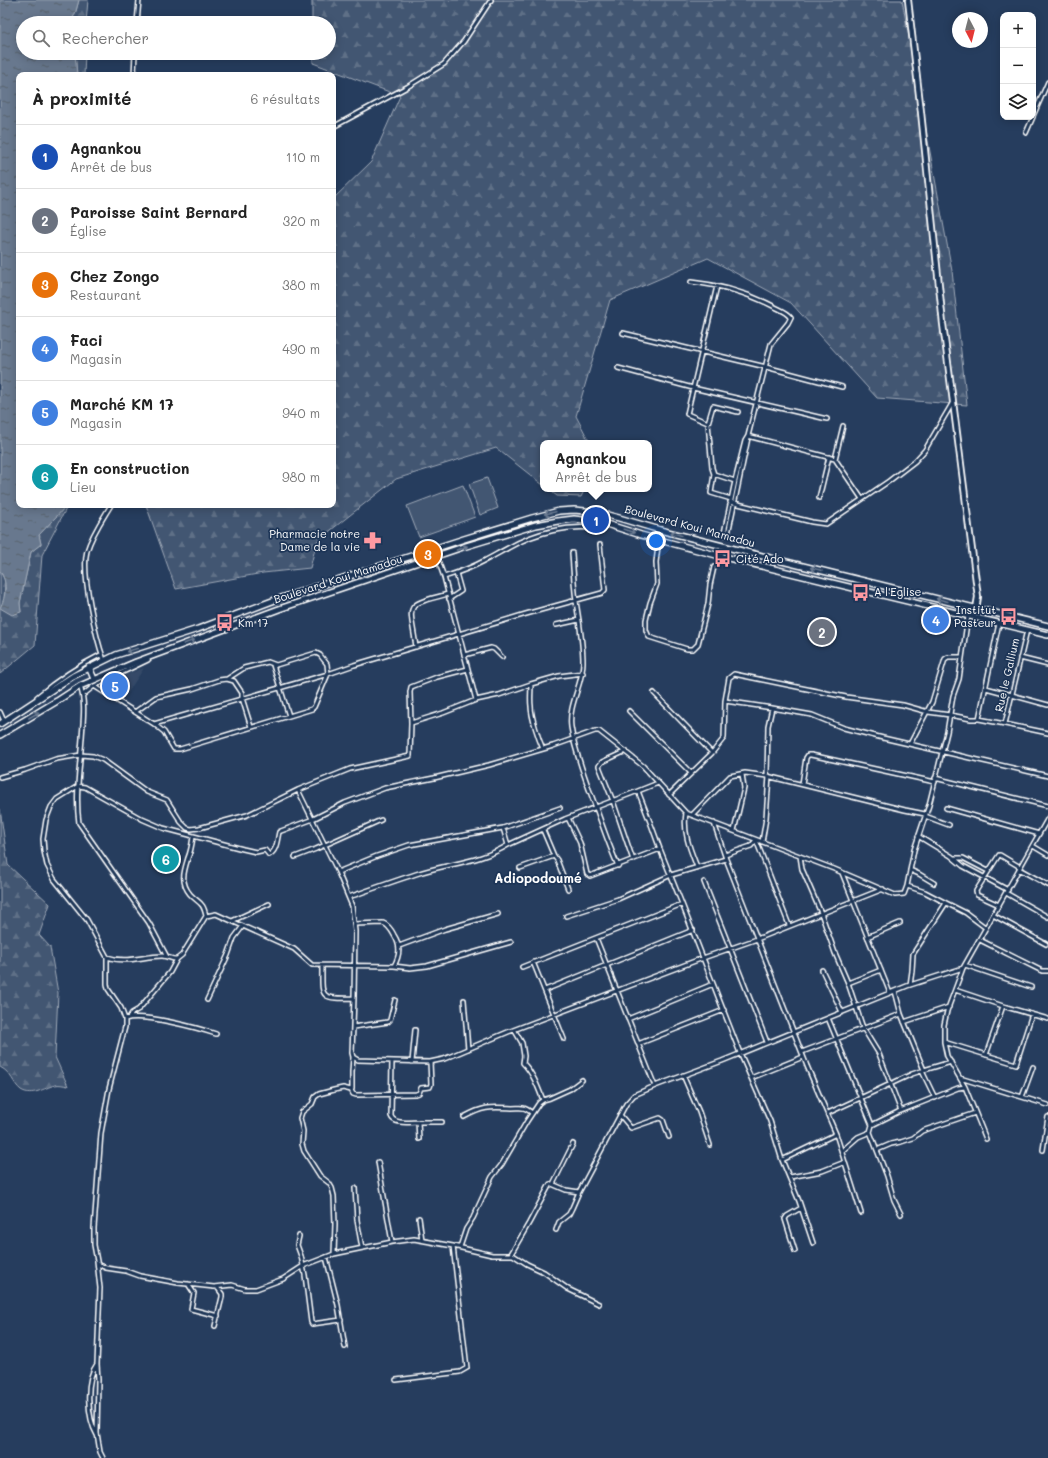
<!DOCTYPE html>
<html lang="fr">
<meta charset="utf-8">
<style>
body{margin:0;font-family:Mali,sans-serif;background:#f2f2f2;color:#222}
.controls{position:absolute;right:12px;top:12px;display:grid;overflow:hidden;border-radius:8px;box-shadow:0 2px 10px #0003}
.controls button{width:36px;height:36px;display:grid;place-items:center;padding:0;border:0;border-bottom:1px solid #e0e0e0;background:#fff;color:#222;font:20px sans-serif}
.compass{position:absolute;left:952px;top:12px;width:36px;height:36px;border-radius:50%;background:#fff;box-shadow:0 2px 10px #0003;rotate:173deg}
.you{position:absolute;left:656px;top:541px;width:14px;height:14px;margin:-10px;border:3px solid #fff;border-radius:50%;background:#1a73e8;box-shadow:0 0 0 6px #1a73e833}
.badge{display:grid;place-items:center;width:26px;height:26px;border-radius:50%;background:#7c3aed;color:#fff;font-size:13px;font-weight:700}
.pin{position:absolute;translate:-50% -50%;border:2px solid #fff;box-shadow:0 1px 4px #0006}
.popup{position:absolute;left:540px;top:440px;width:112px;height:52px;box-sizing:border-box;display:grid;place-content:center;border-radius:8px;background:#fff;filter:drop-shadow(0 1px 3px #0005);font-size:13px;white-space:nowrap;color:#767676}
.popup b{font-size:15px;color:#222}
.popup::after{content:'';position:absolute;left:50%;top:100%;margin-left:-8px;border:8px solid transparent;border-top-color:#fff}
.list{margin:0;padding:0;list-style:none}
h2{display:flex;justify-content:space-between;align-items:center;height:52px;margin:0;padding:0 16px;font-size:17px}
h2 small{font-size:13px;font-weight:400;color:#767676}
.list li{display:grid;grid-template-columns:26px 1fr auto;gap:12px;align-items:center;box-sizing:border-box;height:64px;padding:0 16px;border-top:1px solid #e0e0e0}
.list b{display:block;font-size:15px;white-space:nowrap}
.list p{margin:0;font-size:13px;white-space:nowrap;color:#767676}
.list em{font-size:13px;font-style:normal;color:#767676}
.icon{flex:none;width:22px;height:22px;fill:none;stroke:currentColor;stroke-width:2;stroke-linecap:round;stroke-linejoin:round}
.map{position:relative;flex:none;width:1048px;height:1458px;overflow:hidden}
.search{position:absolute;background:#fff;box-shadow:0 2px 10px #0003;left:16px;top:16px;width:320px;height:44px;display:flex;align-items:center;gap:10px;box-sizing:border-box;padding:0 14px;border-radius:22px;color:#767676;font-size:15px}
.panel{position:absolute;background:#fff;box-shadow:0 2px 10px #0003;left:16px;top:72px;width:320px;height:436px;border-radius:8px}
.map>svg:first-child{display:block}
</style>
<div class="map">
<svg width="1048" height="1458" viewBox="0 0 1048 1458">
<defs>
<pattern id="forest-firs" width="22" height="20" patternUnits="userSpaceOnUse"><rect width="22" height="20" fill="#425672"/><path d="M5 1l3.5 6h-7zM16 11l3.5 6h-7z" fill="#5e6f87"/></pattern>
<pattern id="water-ripples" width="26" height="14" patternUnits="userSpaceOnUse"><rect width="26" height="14" fill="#67788e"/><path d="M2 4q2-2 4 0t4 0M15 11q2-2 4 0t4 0" fill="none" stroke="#5a626d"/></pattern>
</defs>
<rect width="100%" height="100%" fill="#263d5e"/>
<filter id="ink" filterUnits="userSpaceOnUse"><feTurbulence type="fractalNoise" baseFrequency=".025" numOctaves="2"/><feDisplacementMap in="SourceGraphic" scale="8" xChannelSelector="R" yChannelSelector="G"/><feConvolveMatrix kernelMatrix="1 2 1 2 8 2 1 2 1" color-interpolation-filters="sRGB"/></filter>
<g filter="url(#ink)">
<path fill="#344a68" d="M144,668L121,703L97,687L133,672Z"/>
<path fill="url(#forest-firs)" stroke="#a0aab8" d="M79,0H88L86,23H71L76,11Z
M312,0H902L952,271L967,405L877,398L791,303L708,258L610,300L576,416L590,443H543V485L496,448L396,479L317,541L310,568L263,573L176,589L146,505H333V199L371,162L400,96L313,63V53H329V23H312Z
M75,53H85L84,75H77Z
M548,489H585L581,497L557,496Z
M67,505H68L42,555L35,645L0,674V571L5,581L4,600L21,612L20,603L31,552L41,544L39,535Z
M0,809L8,865L50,904L39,935L50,947L58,993L55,1057L68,1086C63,1085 59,1084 55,1085C44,1088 32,1097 21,1090C13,1084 12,1073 0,1067Z"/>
<path fill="#425672" stroke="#a0aab8" d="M487,478L498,508L480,515L469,484Z
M463,485L475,517L419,537L407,506Z"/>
<path fill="url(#water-ripples)" stroke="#a4aebb" d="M0,0H79L76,11L71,23H23V53H75L77,75H19V505H67L39,535L41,544L31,552L20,603L21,612L12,615L0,608C6,596 8,582 0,571Z"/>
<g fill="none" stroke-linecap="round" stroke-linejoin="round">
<defs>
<path id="street" d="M137,23L139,0
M134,75L135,53
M1033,116L1048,82
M333,127L407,87L444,64L464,41L491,0
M1026,133L1033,117
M691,282C721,285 748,293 775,307C781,310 787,312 791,317L788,323L771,344L748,436L745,441L735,481L724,533L726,535
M717,286L687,414L708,423L712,468L714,474L735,481
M623,333L766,367L842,387
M618,368L693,388L827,419
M708,423L713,406L738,412
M748,436L835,459L862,499
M835,459L843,426
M714,474L711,493L731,499
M819,498L829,457
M730,502L812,522L826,524L889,481L915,461L925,450L953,402
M726,535L728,534L748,438
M659,539L656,562L657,584L650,603L646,620V630L649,637L687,649H693L698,644L708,604L710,585L714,567
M434,549L444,577L476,700
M572,553C573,569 574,585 576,601C579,622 583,641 583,662C583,685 568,704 571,727C574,748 582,769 589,789C599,815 607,841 618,866
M444,577C457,573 471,568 484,561C492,557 500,552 508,548C536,532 569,524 600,529
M449,599L461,591L456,573
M556,625L579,620
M416,647C410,603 402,606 448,594
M464,655L491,648L494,649L502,657
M1020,658L1048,665
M104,660C96,638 81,573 87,551C92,534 102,520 111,505
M273,665L289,716
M531,684C531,692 530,699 531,706C531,717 539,740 543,749
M80,686C86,703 83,720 82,738C80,766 75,795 79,823L149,923L167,957
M94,686L154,724L164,732L174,749H180L312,709L314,707L328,674L327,664L320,655L316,653L276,665L268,662L244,668L227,679
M986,688L1048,705
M654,693L712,753
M83,695L94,686L148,660
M37,697C57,680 78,666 102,654
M725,701L772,708
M629,711L691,773
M0,712L4,721
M135,712L156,697L192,689L219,680L227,679L234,681L242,693V698L251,727
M979,719L999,623
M411,723L443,713L476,700L499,695L531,684L559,676L583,673
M154,724L328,674L354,665L526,614L602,593L605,590L600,545
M1005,724L1027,630
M910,744L932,702L945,659L948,657H962
M626,751L602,762L599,766L613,801L633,860
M0,777L25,770L56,759L81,755L93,756L103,760L147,792L167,800L181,822L187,828L191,829L199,828L247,815L298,790L350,769L410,756L411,723L410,692L411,687L437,677L468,669
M935,778L1048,806
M658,783L638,791L652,827L660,849L682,904L740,1053L770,1121L782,1160L799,1201L813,1243
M802,784L806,758L808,755H811L935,782
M298,790L338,872L352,906L355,931L354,998L352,1053L353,1057L358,1060L430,1062L444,1059L508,1032L703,958L757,939L883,889
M669,795L712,753L724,738L725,701L729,678L734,674L846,697L903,705L928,712L950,715L971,719H979L1005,724L1048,733
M946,808L1039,834
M686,813C683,833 690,849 697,867
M925,814L905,810L767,776L768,726L772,708L812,715L844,728L883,738L1048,776
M692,815L730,776L745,773L767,776
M925,816L949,825
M568,818L580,843L587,874L590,876L660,849
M714,823L726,859L807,1066L836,1134L861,1213
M503,828L508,845
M543,830L554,856L557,860L568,889
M734,831L744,788L742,774
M918,836L951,856L963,866L1008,890
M193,837C192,844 191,851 188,858C184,871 180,882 190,894C199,904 203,901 206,916
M756,840L789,925
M762,842L766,818L769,776
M1033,846L1048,855
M725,855L751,846L756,840
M800,856L802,869L821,913L835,953L848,983L863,1028L879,1054L901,1111
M295,857L316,849L381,820
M954,858H963L988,871
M520,868L554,856
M1019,869L1048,885
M910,870L919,874L934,883
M338,872L377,856L409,845L503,828L560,808
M842,873L890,993
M704,882L767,1042
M907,886L925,892L946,903L913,954L912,971L910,985
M1006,893L1048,917
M349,897C372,889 394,881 416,874C446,864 481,862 508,845L565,819L638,791
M946,903L966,913L986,928
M999,905L977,895L976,891L999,855H1000L1020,867
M993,915L1046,944
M566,916L618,899L671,875L726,859
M232,921L269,904
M867,937L900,923
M596,938L655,1086
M980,940L1042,971H1048
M399,946L445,929L498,914
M107,957C126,964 143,956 162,956C168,956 172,960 177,959L182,955L206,916L216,914L294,949L312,965L394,966C400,955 401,946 394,935C391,929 388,925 383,923L355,924
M533,962L564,1039
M965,965L1031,987
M322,966C322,998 319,999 354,998
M394,966L410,968L427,966L511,942
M522,967L682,904
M822,970L842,1012
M848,983L881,970
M545,990L693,930
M955,990L1003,1006L1048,1019
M895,991L901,1014L924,1070L951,1062
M207,1000L228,955L234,938L243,926
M464,1000L468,1049
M129,1018L132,1013L139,1009L170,972L177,959
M828,1018L872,1125
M125,1019C143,1013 198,1028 216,1034
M628,1019L713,984
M904,1022L949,1007
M353,1027L388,1022L390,1020L395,1000
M515,1031L522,1043L524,1056L523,1063C533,1073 538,1087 543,1100
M944,1042L1016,1064L1032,1014
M638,1044L724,1010
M802,1052L901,1014
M986,1055L1003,1006
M392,1061L391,1116C394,1125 410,1122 418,1122
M412,1062L415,1030
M922,1071L935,1098
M683,1075L699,1112L710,1145
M751,1078L803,1057
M960,1078L1048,1105
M351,1090L353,1094L356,1095L416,1094L419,1093L421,1088L430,1087L431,1084L430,1062
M1022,1097L1033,1067
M828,1113L912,1074L924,1070
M620,1115L631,1128L660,1118L663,1120L669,1137
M464,1117C484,1106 490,1107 512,1108C522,1108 523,1106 532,1113
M419,1139L418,1122H442
M986,1139L965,1087L947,1056L944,1042V1025L947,1011L963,968L1048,818
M877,1150L891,1144L901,1142L913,1138L922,1131L975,1113
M1043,1150L1048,1117
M842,1151L858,1137L870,1132
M782,1160L836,1134
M378,1162L392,1242
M790,1177L822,1171L845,1162
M553,1184L573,1144
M355,1188L357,1220L362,1248
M901,1214L894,1200L887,1176L870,1132L872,1125L898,1112L958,1088L965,1087
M419,1218L422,1240
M556,1230L559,1222L569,1214L572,1208L579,1192L626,1104L634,1095L655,1086L722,1061L907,986L963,968
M299,1236L297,1245L301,1256L305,1275L311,1322L312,1324L341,1320
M460,1247L466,1229L473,1218L492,1177L502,1164L527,1121L539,1103L543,1100L550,1098L570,1089L582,1080
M795,1251L785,1219L787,1216L801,1208
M334,1254L335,1224L334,1196L332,1188L329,1183L320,1176L304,1151L302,1144L303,1131L300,1118L302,1112L312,1104L315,1097L319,1094L334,1090L343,1088L351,1090L352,1089V1072L353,1057
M511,1254L529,1223L550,1184H552L566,1190L579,1192
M326,1257L338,1305L345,1347
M98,1264L106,1268L126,1271L140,1276L178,1283L214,1287L232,1285L245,1289H256L283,1279L303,1266L334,1254L392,1242L414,1239L453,1246L492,1255H513L527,1264L544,1272L568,1289L599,1304
M188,1284L194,1293L191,1309L218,1316
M215,1326L222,1297V1294L217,1287
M396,1380L460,1372L467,1368L453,1246
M97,1435C87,1418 85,1380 97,1364
M103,1458L100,1452L97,1433L98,1380L97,1364L100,1288L97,1261L94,1245V1228L101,1133L109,1089L125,1027V1019L121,1008L108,989L107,984V957L87,920L54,879L47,865L44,851L43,839L46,820L51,807L57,799L78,786L85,787L142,819L163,828L243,849L256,852L265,850L269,855C277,851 277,840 279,832L281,831L313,819L345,803L385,788L434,778L489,765L553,746L595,731H599L643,766L686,813L834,869L895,895L904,894L907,886L914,850L929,805L947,732L953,696L959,679L968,616"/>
<path id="secondary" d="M908,0L921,112L943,324L978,597L976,609"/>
<path id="primary" d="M89,667L94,679
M0,724L73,676L116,655L198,629L275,600L464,539L532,518L559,511L574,510L596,512L619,518L660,530L774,559L1048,626
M0,735L57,701L80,686L136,662L279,609L463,547L536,525L558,521L574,519L600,522L641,535L720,556L1048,635"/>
</defs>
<use href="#street" stroke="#fff" stroke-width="6"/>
<use href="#secondary" stroke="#fff" stroke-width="8"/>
<use href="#primary" stroke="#fff" stroke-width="8"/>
<use href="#street" stroke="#1d3557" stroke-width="3"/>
<use href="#secondary" stroke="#1d3557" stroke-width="4.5"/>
<use href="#primary" stroke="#1d3557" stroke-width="5"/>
</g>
<defs><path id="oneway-shaft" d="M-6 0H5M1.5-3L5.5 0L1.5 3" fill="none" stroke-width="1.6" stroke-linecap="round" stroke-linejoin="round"/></defs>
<g stroke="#6c7c92">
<use href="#oneway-shaft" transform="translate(550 513) rotate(168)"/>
<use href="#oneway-shaft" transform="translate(629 531) rotate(18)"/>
<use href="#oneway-shaft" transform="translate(676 534) rotate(-166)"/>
<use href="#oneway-shaft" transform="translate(462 548) rotate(-19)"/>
<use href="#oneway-shaft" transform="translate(816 569) rotate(-166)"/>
<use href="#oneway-shaft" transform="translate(942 600) rotate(-166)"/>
<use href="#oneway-shaft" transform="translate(189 642) rotate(-20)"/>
<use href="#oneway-shaft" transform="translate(132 650) rotate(162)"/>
<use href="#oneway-shaft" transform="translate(34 715) rotate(-30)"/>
</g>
</g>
<defs>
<symbol id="pharmacy-bare" viewBox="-9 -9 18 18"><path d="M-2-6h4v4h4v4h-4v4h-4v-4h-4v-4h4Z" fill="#ff9aa2" stroke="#1d3557" stroke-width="2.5" paint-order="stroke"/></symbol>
<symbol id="bus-bare" viewBox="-9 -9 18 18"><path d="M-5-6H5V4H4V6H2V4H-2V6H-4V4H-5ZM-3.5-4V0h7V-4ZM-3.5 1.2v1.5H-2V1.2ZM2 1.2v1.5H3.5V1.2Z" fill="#ff9aa2" stroke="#1d3557" stroke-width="2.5" paint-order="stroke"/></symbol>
</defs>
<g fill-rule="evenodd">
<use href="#pharmacy-bare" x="360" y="528" width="25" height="25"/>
<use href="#bus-bare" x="710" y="546" width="25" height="25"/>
<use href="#bus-bare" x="848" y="580" width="25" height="25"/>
<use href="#bus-bare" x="996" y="604" width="25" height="25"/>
<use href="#bus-bare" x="212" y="610" width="25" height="25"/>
</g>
<g text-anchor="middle" stroke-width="3.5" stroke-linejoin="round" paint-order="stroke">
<g font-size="11" fill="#fff" stroke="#1d3557">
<text transform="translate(690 526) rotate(15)" y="4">Boulevard Koui Mamadou</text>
<text transform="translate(338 579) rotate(-18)" y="4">Boulevard Koui Mamadou</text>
<text transform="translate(1007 675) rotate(-77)" y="4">Rue le Gallium</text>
</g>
<g font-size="11" fill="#fff" stroke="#1d3557" text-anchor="start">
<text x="360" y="538" text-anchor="end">Pharmacie notre<tspan x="360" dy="13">Dame de la vie</tspan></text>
<text x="736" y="563">Cité Ado</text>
<text x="874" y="596">A l'Eglise</text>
<text x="996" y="614" text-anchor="end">Institut<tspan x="996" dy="13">Pasteur</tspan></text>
<text x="238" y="627">Km 17</text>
</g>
<g font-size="13" font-weight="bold" fill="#fff" stroke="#1d3557">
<text x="538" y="883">Adiopodoumé</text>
</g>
</g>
</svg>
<div class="controls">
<button>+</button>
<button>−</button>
<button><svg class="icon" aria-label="layers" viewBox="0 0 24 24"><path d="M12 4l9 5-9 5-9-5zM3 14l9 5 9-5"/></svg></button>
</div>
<svg class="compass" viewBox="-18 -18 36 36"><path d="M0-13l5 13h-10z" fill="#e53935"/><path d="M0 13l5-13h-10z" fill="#767676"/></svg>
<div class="you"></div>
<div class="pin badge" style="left:596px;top:520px;background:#1a4fb4">1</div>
<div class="popup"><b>Agnankou</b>Arrêt de bus</div>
<div class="pin badge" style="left:822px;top:632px;background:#6b7280">2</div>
<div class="pin badge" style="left:428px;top:554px;background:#e8710a">3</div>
<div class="pin badge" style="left:936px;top:620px;background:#3f7fe0">4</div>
<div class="pin badge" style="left:115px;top:686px;background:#3f7fe0">5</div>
<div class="pin badge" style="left:166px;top:859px;background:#0f9aa8">6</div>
<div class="search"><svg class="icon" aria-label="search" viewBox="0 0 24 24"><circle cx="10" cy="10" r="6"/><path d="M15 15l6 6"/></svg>Rechercher</div>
<section class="panel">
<h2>À proximité<small>6 résultats</small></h2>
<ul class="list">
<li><span class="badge" style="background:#1a4fb4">1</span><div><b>Agnankou</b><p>Arrêt de bus</p></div><em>110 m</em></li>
<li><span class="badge" style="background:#6b7280">2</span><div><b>Paroisse Saint Bernard</b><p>Église</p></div><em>320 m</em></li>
<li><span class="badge" style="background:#e8710a">3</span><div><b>Chez Zongo</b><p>Restaurant</p></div><em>380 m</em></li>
<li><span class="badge" style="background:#3f7fe0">4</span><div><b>Faci</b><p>Magasin</p></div><em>490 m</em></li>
<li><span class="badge" style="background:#3f7fe0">5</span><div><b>Marché KM 17</b><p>Magasin</p></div><em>940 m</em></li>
<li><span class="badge" style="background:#0f9aa8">6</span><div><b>En construction</b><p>Lieu</p></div><em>980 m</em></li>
</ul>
</section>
</div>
